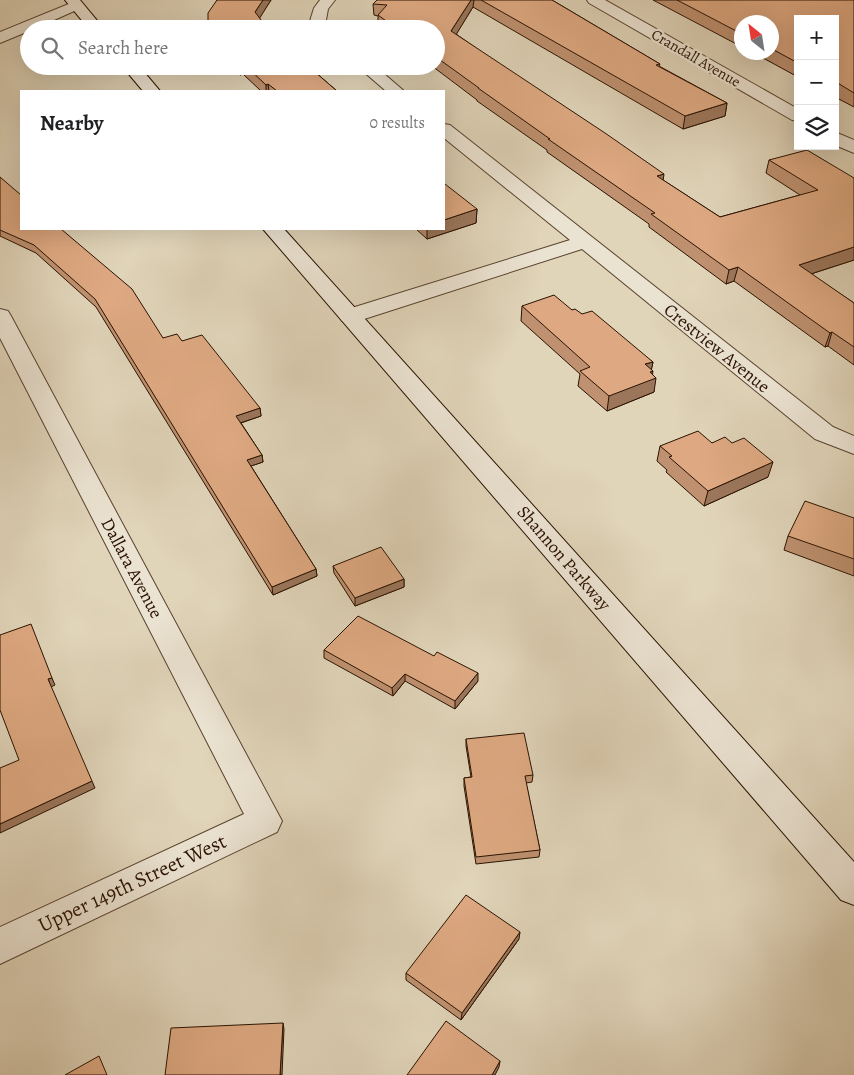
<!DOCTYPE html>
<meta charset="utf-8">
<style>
body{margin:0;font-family:Alegreya,serif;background:#f2f2f2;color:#202124}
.controls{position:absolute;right:15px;top:15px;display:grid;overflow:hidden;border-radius:0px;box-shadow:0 5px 20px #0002}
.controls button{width:45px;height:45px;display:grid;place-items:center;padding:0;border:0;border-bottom:1px solid #e0e0e0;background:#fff;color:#202124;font:25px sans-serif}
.compass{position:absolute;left:734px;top:15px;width:45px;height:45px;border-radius:50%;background:#fff;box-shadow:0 5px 20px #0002;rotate:330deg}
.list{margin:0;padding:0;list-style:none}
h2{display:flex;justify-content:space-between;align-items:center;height:65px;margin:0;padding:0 20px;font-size:21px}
h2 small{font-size:16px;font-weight:400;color:#757577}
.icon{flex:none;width:28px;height:28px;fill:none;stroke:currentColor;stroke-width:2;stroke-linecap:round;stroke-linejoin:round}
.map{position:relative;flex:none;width:854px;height:1075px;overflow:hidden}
.search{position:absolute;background:#fff;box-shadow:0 5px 20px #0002;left:20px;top:20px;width:425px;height:55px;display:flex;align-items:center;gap:12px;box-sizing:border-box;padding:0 18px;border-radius:28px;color:#757577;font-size:19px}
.panel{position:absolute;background:#fff;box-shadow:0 5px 20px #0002;left:20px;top:90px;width:425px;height:140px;border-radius:0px}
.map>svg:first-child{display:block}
</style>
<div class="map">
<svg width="854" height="1075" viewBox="0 0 854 1075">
<rect width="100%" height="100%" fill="#e0d4b9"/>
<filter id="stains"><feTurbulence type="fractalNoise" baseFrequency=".004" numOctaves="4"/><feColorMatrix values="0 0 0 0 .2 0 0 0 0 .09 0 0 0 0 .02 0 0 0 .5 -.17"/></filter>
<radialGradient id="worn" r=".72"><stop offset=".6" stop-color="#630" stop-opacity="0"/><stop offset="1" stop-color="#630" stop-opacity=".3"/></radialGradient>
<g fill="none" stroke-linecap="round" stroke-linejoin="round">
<defs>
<path id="street" d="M320,0H335L328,9L326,20L332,29H317L310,21L314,8Z
M587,0H605L798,109V121L792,120L589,3Z
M76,1L81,2L83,5L81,8L34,29H29V31L0,43V32Z
M357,66H375L404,91H386Z
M444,124L450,125L833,427L854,436V454L815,439L582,249L358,321L350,323L342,321L339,316L342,311L570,240L444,138Z
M835,132L854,140V153L835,145Z
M0,309L8,311L11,316L282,821L277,832L0,964V927L244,814L0,338Z"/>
<path id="secondary" d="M65,0H80L104,29H89Z
M122,66H139L160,91H143Z
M263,229H284L854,862V905L841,900Z"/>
</defs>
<use href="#street" stroke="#58422e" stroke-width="2"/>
<use href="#secondary" stroke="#2a1200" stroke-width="2"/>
<use href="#street" fill="#ebe3d2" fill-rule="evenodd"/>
<use href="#secondary" fill="#ebe3d2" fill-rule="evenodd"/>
</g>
<path fill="#bf9170" stroke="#2a1200" d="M217,0H271L259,18L268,29H209L208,21Z
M377,0H552L660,64L659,66L727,103L725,116L683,129L473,7L456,34L663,180L720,217L800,195L766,173L769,160L854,178V260L811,274L854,303V365L828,346L825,347L734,281L726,284L649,227V224L547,152V150L477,101V100L432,66H436V29H381L378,27V16L374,15L373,4Z
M653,0H854V107L835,97V19H798V77L752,52H772V22H742V47Z
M234,66H308L337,91H261L243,74L240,75Z
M0,177L163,338L182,341L260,408L261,416L241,423L262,455L263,462L251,466L316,569L317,576L273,595L96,307L36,253L0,236Z
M477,209L476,223L427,239L416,229H444Z
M522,306L572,310L582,314L653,362L651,370L652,375L654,392L607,411L578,386L580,374L521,321Z
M712,443H732L768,477L704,506L666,472L667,470L657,461L660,446Z
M854,518V576L784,550L788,536Z
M333,566L404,579V587L355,606L334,573Z
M324,650L478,681L455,709L405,681L393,696L324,658Z
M466,739L533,775L532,782L526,783L540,850L539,857L476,864L464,786V778L471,777L466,746Z
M519,939L461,1020L406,980V973Z"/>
<path fill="#9b765b" stroke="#2a1200" d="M263,0H271L256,24L255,12Z
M471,0H474L473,7L451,43V31Z
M239,66H242L243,74L240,75Z
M268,84L269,91H266V85Z
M727,103L725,116L683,129L685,116Z
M664,174L662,188L657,176Z
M477,209L476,223L427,239V229H444V220Z
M854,247V260L795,279L799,265Z
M738,267L734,281L726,284L729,270Z
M832,332L828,346L825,347L830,333Z
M653,362L651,372L653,371L652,379L656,378L654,392L607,411L609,396L645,364Z
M260,408L261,416L237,424L236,416Z
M262,455L263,462L248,467L247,460Z
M773,462L768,477L704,506L708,491Z
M316,569L317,576L273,595L272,587Z
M404,579V587L355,606V598Z
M478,673V681L455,709V701Z
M405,674V681L393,696L392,688Z
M52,678L55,685L51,687L48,679Z
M92,781L95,788L0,833V824Z
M520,932L519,939L461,1020L462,1013Z
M283,1023L284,1029L282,1075H280Z
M500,1061L499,1067L495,1075H492Z"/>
<path fill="#dea982" stroke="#2a1200" d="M217,0H263L255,12L268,29H214L208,21V13Z
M377,0H471L451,31L605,133L664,174L657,176L720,217L818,190L769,160L807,150L854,178V247L799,265L854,303V347L832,332L830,333L738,267L729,270L651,214L655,213L548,139H550L478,88H479L436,57V29H397L378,15L387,5L373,4Z
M481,0H552L660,64L656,65L727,103L685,116Z
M677,0H854V93L836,82L837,80L835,79V19H798V63L772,49V22H742V34Z
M246,66H308L337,91H277L268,84L266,85Z
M0,177L21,195V229H61L132,289L163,338L177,334L182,341L202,335L260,408L236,416L262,455L247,460L316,569L272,587L95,299L34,245L0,230Z
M444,184H445L477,209L444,220Z
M554,295L572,310L575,309L582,314L592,311L653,362L645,364L653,371L650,372L656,378L609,396L580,371L590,367L522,306Z
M698,431L712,443L725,437L732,443L744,438L773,462L708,491L669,457L672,456L660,446Z
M805,501L854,518V559L788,536Z
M381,547L404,579L355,598L333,566Z
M358,616L434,656L437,652L478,673L455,701L405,674L392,688L324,650Z
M31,624L52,678L48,679L92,781L0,824V768L19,760L0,710V635Z
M524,733L533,775L525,776L540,850L476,857L464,778L472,777L466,739Z
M466,895L520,932L462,1013L406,973Z
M446,1021L500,1061L492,1075H407Z
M283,1023L280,1075H165L171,1028Z
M99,1056L107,1075H65Z"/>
<g text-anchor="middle" stroke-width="4.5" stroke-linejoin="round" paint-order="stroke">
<g font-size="15" fill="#2a1200" stroke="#ebe3d2">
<text transform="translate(696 58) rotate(30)" y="5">Crandall Avenue</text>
</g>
<g font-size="18" fill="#2a1200" stroke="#ebe3d2">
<text transform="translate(717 348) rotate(39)" y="6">Crestview Avenue</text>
<text transform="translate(564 558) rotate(49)" y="6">Shannon Parkway</text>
<text transform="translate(132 568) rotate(62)" y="6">Dallara Avenue</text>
</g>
<g font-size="21" fill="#2a1200" stroke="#ebe3d2">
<text transform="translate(132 883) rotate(-25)" y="7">Upper 149th Street West</text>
</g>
</g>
<rect width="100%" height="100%" filter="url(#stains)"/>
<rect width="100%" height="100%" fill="url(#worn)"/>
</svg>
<div class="controls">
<button>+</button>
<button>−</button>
<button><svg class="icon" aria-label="layers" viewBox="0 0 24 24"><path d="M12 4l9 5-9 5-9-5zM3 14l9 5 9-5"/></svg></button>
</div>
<svg class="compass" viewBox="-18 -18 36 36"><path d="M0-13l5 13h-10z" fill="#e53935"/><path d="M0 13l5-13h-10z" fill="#757577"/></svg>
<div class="search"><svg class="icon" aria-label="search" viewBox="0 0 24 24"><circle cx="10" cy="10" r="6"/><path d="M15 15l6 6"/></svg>Search here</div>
<section class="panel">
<h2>Nearby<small>0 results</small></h2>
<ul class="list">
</ul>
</section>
</div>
